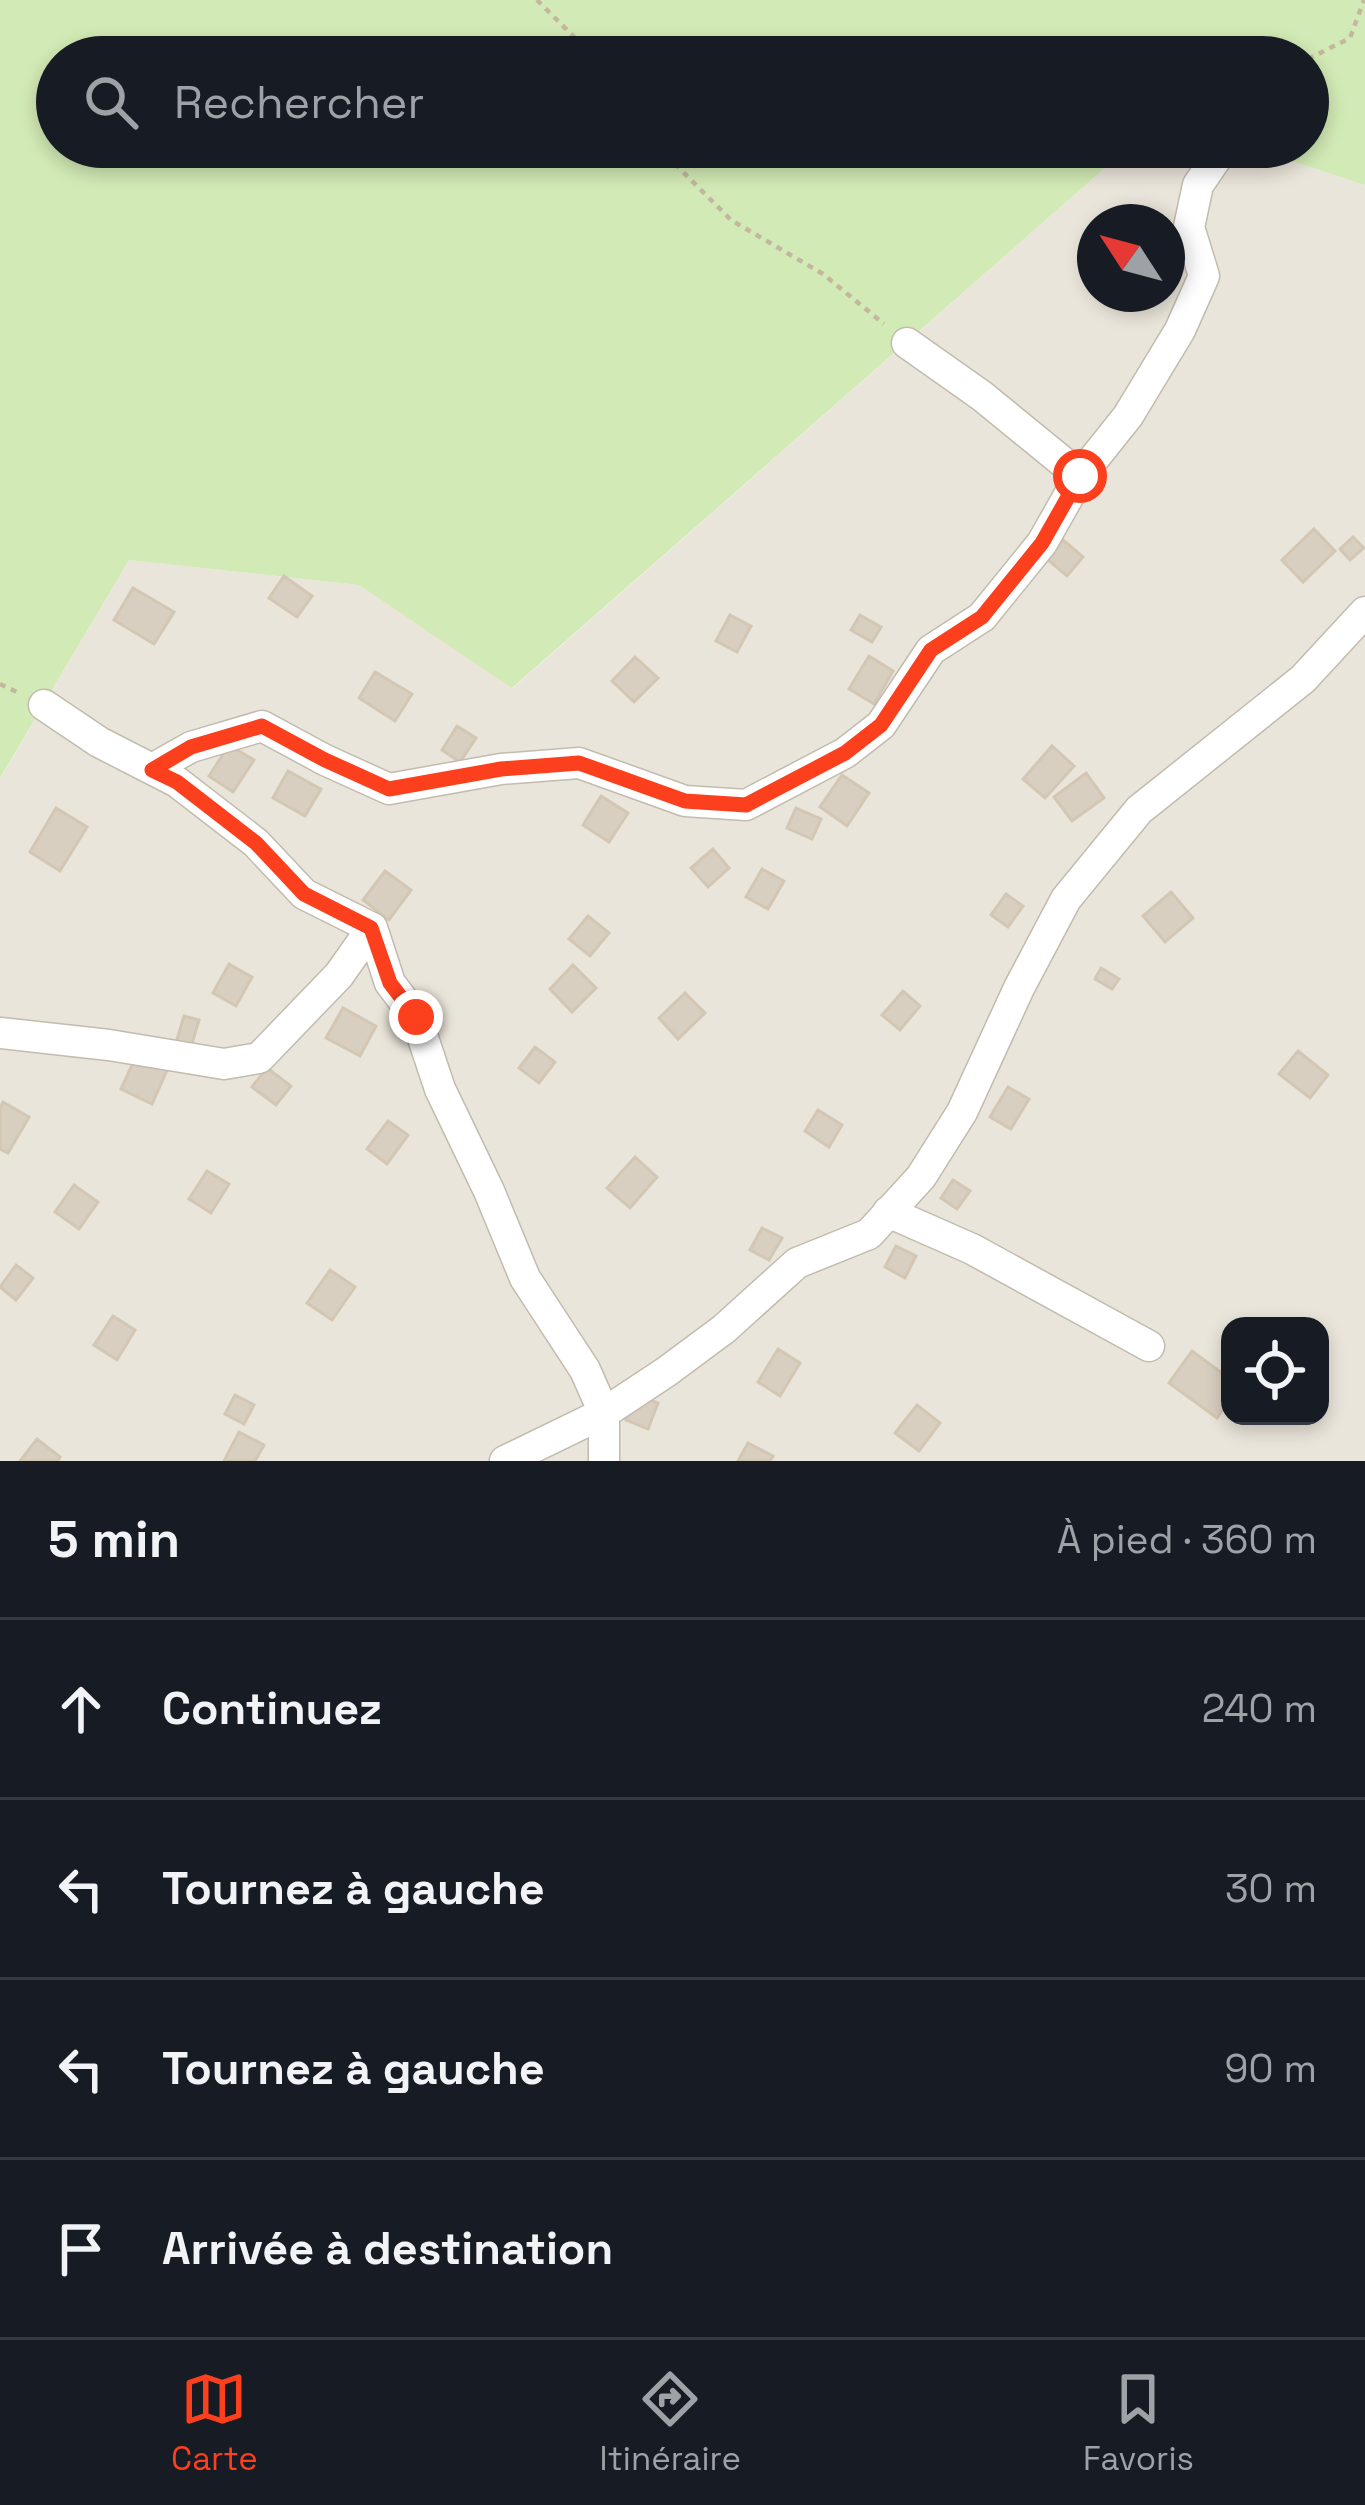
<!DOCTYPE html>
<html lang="fr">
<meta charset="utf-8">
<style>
body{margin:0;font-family:"Space Grotesk",sans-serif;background:#20242c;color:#f1f3f6}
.controls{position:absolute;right:36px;bottom:36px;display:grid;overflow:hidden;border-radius:24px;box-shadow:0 6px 18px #0003}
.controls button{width:108px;height:108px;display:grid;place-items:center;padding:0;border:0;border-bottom:3px solid #363941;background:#171b24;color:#f1f3f6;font:60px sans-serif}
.compass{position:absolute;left:1077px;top:204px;width:108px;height:108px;border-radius:50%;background:#171b24;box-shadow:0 6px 18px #0003;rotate:306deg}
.stop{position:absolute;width:36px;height:36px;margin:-27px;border:9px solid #fc3f1d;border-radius:50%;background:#fff}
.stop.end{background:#fc3f1d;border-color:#fff;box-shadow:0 3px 12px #0008}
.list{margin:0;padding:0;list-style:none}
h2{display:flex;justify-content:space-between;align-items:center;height:156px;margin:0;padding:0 48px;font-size:51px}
h2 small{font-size:39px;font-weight:400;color:#9ea1a6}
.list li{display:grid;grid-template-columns:78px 1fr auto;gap:36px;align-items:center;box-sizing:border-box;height:180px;padding:0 48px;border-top:3px solid #363941}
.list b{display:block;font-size:45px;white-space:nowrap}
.list em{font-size:39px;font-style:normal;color:#9ea1a6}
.icon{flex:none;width:66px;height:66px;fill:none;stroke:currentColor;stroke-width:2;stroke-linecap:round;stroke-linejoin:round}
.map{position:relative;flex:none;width:1365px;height:1461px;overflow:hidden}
.search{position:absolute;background:#171b24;box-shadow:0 6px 18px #0003;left:36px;right:36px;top:36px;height:132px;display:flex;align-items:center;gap:30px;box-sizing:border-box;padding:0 42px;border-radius:66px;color:#9ea1a6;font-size:45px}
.sheet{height:876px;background:#171b24}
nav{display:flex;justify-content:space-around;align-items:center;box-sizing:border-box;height:168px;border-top:3px solid #363941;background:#171b24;font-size:33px;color:#9ea1a6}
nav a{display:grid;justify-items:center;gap:6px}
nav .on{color:#fc3f1d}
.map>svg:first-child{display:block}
</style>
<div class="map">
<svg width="1365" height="1461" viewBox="0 0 1365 1461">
<rect width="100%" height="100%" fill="#f6f3ec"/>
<path fill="#eae5da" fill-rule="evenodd" d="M1129,147H1248L1365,185V1461H0V779L129,560L359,585L513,688ZM1095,222H1167V294H1095ZM1230,1326H1320V1416H1230Z"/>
<path fill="#d2eab5" d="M0,0H1365V185L1248,147H1308V57H57V147H1129L512,688L359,585L129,560L0,778Z"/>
<path fill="#d8cfc1" stroke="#d3c7b4" stroke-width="3" d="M1314,529L1335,551L1303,582L1282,560Z
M1353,537L1364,548L1350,560L1340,549Z
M1063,540L1083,557L1067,576L1047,559Z
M284,576L312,596L297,617L269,598Z
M133,588L174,612L154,644L114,620Z
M730,615L751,626L737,652L716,641Z
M860,615L881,627L872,642L851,630Z
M869,656L893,671L874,704L849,689Z
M635,657L658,678L634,702L612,681Z
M375,672L412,694L395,721L359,698Z
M457,726L476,738L460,762L442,750Z
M229,745L254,760L233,792L209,776Z
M1052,746L1074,766L1045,798L1023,779Z
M288,771L321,789L305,816L273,798Z
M1086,773L1104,798L1072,821L1054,797Z
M842,775L869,793L847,826L820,807Z
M601,796L628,813L609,842L583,825Z
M56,808L87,827L60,871L30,852Z
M796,808L821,819L812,839L787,828Z
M713,849L729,868L708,887L691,868Z
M762,869L784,881L768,909L746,897Z
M385,871L411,890L389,920L363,900Z
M1171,892L1193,918L1165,942L1143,916Z
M1006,894L1023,906L1008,927L991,915Z
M588,916L609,933L590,956L569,939Z
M229,964L252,977L236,1006L213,993Z
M573,965L596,988L572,1012L550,989Z
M1101,968L1119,979L1112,989L1095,979Z
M903,991L920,1006L900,1030L882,1015Z
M685,993L705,1013L678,1039L659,1018Z
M343,1008L376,1026L360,1056L326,1038Z
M184,1016L199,1020L191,1047L176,1043Z
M535,1047L555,1062L539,1083L519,1068Z
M1298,1051L1328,1075L1310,1098L1279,1074Z
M137,1054L168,1068L152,1104L121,1089Z
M267,1068L291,1086L276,1105L252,1087Z
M1008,1087L1029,1099L1011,1129L990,1117Z
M3,1102L29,1117L8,1153L0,1149V1108Z
M818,1110L842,1125L829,1147L805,1131Z
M388,1121L408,1135L387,1164L367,1149Z
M635,1157L657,1177L630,1208L607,1188Z
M207,1171L229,1184L211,1213L189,1199Z
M953,1180L970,1191L957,1209L941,1198Z
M74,1185L98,1202L79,1229L55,1212Z
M762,1228L782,1238L769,1260L750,1250Z
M896,1246L916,1256L905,1278L885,1267Z
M16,1265L33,1278L16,1300L0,1287Z
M330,1270L355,1287L332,1320L307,1303Z
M113,1316L135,1330L117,1360L94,1345Z
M778,1349L800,1363L780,1396L758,1382Z
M1192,1351L1230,1379V1400L1217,1418L1169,1383Z
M235,1395L254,1405L244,1424L225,1414Z
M637,1395L658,1403L648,1429L626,1420Z
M917,1405L940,1423L919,1451L895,1433Z
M239,1432L264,1445L255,1461H224Z
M37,1439L60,1457L58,1461H20Z
M748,1443L773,1456L770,1461H738Z"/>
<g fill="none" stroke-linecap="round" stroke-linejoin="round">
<defs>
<path id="street" d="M907,343L982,396L1080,476
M44,705L99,742L177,782L256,843L304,894L372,928L390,983L416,1017L440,1089L489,1191L525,1278L585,1370L604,1413V1461
M152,769L191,747L262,726L325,760L389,789L501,769L579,763L685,801L746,805L845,753L881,725L931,650L982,617L1042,543L1080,476L1128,416L1180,330L1204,276L1189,227L1198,185L1224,147
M0,1033L109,1045L224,1064L259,1058L339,975L372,928
M888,1212L972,1249L1149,1346
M505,1461L604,1413L666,1372L724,1329L797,1263L869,1234L921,1177L962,1112L1019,988L1066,899L1139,810L1303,679L1365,612"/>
</defs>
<use href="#street" stroke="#c2bbae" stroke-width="33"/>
<path stroke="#c4b79f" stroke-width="4.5" stroke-dasharray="6 6" stroke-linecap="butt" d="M537,0L594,57
M1308,59L1350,38L1364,0
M658,147L731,220L823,274L884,324
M0,684L17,692"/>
<use href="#street" stroke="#fff" stroke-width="30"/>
</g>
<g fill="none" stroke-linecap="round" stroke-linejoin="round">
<path stroke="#fc3f1d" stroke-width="15" d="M416,1017L390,983L371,928L304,894L256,843L177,782L152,770L191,747L262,726L325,760L389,789L501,769L579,763L685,801L746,805L845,753L881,725L931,650L982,617L1042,543L1080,476"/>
</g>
</svg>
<div class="controls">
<button><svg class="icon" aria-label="locate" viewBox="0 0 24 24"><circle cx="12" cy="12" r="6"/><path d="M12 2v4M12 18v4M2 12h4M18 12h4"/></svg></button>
</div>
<svg class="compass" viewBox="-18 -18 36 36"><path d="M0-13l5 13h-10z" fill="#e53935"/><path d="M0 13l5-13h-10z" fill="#9ea1a6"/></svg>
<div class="stop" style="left:1080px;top:476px"></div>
<div class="stop end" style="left:416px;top:1017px"></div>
<div class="search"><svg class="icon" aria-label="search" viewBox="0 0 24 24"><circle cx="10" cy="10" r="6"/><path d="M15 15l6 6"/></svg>Rechercher</div>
</div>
<section class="sheet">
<h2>5 min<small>À pied · 360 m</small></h2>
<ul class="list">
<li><svg class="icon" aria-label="ahead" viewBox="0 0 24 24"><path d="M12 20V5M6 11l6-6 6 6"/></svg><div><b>Continuez</b></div><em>240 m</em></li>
<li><svg class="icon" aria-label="left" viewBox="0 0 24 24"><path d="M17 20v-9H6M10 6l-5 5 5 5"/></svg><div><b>Tournez à gauche</b></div><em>30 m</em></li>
<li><svg class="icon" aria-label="left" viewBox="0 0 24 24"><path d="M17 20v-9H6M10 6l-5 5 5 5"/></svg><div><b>Tournez à gauche</b></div><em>90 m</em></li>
<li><svg class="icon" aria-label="arrive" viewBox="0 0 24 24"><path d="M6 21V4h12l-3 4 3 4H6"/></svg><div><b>Arrivée à destination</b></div></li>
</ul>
</section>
<nav>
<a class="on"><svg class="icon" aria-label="map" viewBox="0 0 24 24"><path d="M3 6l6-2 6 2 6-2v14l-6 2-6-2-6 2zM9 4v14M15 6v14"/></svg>Carte</a>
<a><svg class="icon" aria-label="directions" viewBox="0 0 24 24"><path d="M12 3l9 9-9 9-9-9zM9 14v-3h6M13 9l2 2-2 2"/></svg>Itinéraire</a>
<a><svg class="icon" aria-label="saved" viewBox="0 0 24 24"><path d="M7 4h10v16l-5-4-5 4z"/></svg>Favoris</a>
</nav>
